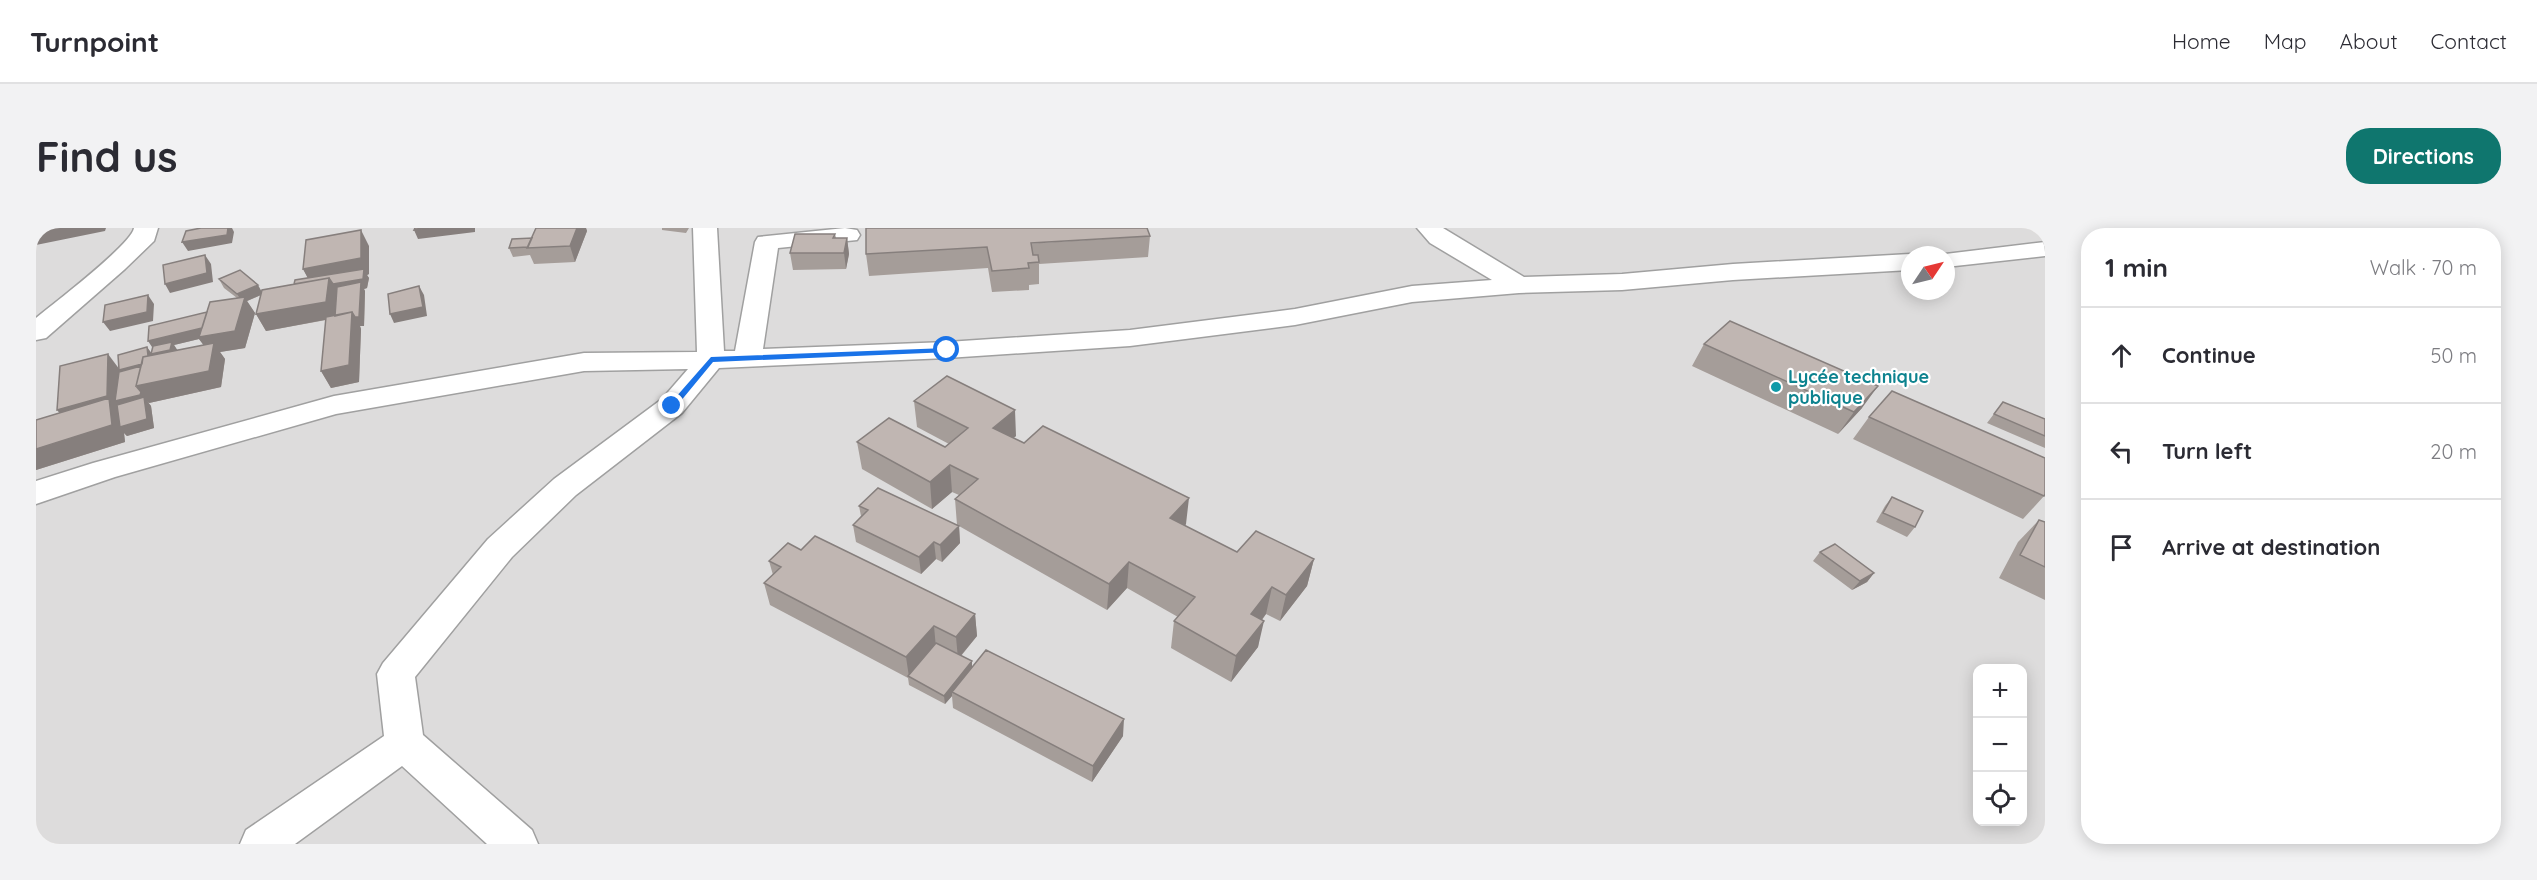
<!DOCTYPE html>
<meta charset="utf-8">
<style>
body{margin:0;font-family:Quicksand,sans-serif;background:#f2f2f3;color:#2b2b33}
.controls{position:absolute;right:18px;bottom:18px;display:grid;overflow:hidden;border-radius:12px;box-shadow:0 3px 15px #0003}
.controls button{width:54px;height:54px;display:grid;place-items:center;padding:0;border:0;border-bottom:2px solid #e1e1e2;background:#fff;color:#2b2b33;font:30px sans-serif}
.compass{position:absolute;left:1865px;top:18px;width:54px;height:54px;border-radius:50%;background:#fff;box-shadow:0 3px 15px #0003;rotate:55deg}
.stop{position:absolute;width:18px;height:18px;margin:-14px;border:4px solid #1a73e8;border-radius:50%;background:#fff}
.stop.end{background:#1a73e8;border-color:#fff;box-shadow:0 2px 6px #0008}
.list{margin:0;padding:0;list-style:none}
h2{display:flex;justify-content:space-between;align-items:center;height:78px;margin:0;padding:0 24px;font-size:26px}
h2 small{font-size:20px;font-weight:400;color:#7c7c81}
.list li{display:grid;grid-template-columns:39px 1fr auto;gap:18px;align-items:center;box-sizing:border-box;height:96px;padding:0 24px;border-top:2px solid #e1e1e2}
.list b{display:block;font-size:22px;white-space:nowrap}
.list em{font-size:20px;font-style:normal;color:#7c7c81}
.icon{flex:none;width:33px;height:33px;fill:none;stroke:currentColor;stroke-width:2;stroke-linecap:round;stroke-linejoin:round}
.map{position:relative;flex:none;width:2009px;height:616px;overflow:hidden;border-radius:24px}
header{display:flex;align-items:center;gap:36px;box-sizing:border-box;height:84px;padding:0 30px;background:#fff;border-bottom:2px solid #e1e1e2}
header strong{font-size:28px}
nav{display:flex;gap:33px;margin-inline-start:auto;font-size:21px}
.intro{display:flex;align-items:center;justify-content:space-between;box-sizing:border-box;height:144px;padding:0 36px}
h1{margin:0;font-size:42px}
.button{padding:15px 27px;border-radius:24px;background:#0f766e;color:#fff;font-size:21px;font-weight:700}
main{display:flex;gap:36px;padding:0 36px}
aside{flex:1;background:#fff;border-radius:24px;box-shadow:0 3px 15px #0003}
.map>svg:first-child{display:block}
</style>
<header>
<strong>Turnpoint</strong>
<nav><a>Home</a><a>Map</a><a>About</a><a>Contact</a></nav>
</header>
<div class="intro"><h1>Find us</h1><a class="button">Directions</a></div>
<main>
<div class="map">
<svg width="2009" height="616" viewBox="0 0 2009 616">
<rect width="100%" height="100%" fill="#efebe6"/>
<path fill="#dddcdc" fill-rule="evenodd" d="M0,0H2009V616H0ZM1874,27H1910V63H1874ZM1942,440H1986V594H1942Z"/>
<g fill="none" stroke-linecap="round" stroke-linejoin="round">
<defs>
<path id="street" d="M98,0H122L118,13L89,41L10,110L0,112V90C17,76 96,16 98,0Z
M657,0H681L688,123H699L719,14L722,9L809,0L821,2L824,7L821,12L742,20L727,121L911,114L1094,102L1259,81L1376,58L1456,52L1394,15L1381,0H1407L1488,49L1586,46L1697,36L1874,26L1876,27H1874V42L1697,52L1586,62L1483,65L1376,74L1259,97L1094,118L911,130L683,140L646,185L540,267L476,329L379,449L387,507L496,602L502,616H451L366,538L259,616H204L210,602L348,508L341,446L347,435L452,311L518,251L626,171L652,141L548,143L300,186L79,249L0,276V253L57,235L298,168L548,125L661,124Z
M2009,14V28L1910,39V27H1901Z"/>
</defs>
<use href="#street" stroke="#a0a0a0" stroke-width="3"/>
<use href="#street" fill="#fff" fill-rule="evenodd"/>
</g>
<path fill="#a59d99" fill-rule="evenodd" d="M500,0H550L551,3L539,34L498,36L494,27L477,29L473,20L496,10Z
M626,0H653L650,5L626,2Z
M799,6L800,10H811L813,26L810,41L757,42L754,25Z
M1114,8L1112,29L1003,36V56L993,57V62L956,64L952,40L833,48L830,26Z
M333,18V46L331,47L333,50L331,60L328,61L329,63L328,98H324L325,101L323,154L295,160L285,143L290,92L230,103L220,86L225,67L211,73L219,85L209,120L184,124L189,131L185,159L113,175L111,173L115,178L118,200L91,208L88,205L89,214L0,242V192L23,185L111,119L115,125L171,84L201,70L188,60L183,51L226,63L258,56L272,50L267,41ZM163,111L168,117L141,122L138,117Z
M1668,116L1826,180L1802,206L1656,138Z
M878,173L980,208L977,210L1150,296L1149,298L1201,324L1278,331L1271,358L1244,393L1230,386L1226,392L1222,419L1195,454L1135,420L1138,393L1142,389L1091,360L1071,382L923,298L924,315L906,334L900,331L885,346L820,314L817,297L825,288L823,278L921,297L919,271L923,267L916,264L896,281L826,241L821,214L909,219L913,216L881,199Z
M1967,174L2009,191V220L1951,195Z
M1833,189L2008,268L1987,291L1817,211Z
M1856,269L1879,299L1871,309L1840,294L1849,278Z
M2003,292L2009,294V372L1963,350L1982,314Z
M765,322L939,386L941,408L925,428L936,433V439L1087,508L1056,554L917,480L916,468L909,476L873,457L872,450L734,377L728,355L737,347L733,333Z
M1784,324L1838,345L1831,354L1816,362L1777,333Z"/>
<path fill="#867f7d" fill-rule="evenodd" d="M0,0H70L69,3L0,17Z
M192,0H196L198,4L196,15L152,23L146,14Z
M395,0H439V4L382,11L378,2Z
M541,0H550L551,3L539,34L534,18Z
M325,2L333,18V46L331,47L333,50L331,60L328,61L329,63L328,98H324L325,101L323,154L295,160L285,143L316,84L324,61L299,90L230,103L220,86L276,58L267,41Z
M811,10L813,26L810,41L808,25Z
M169,27L175,36L177,54L134,65L129,56Z
M222,57L227,66L211,73L219,85L209,120L184,124L189,131L185,159L113,175L111,173L115,178L118,200L91,208L88,205L89,214L0,242V221L35,199L21,182L72,126L84,142L111,119L116,126L118,122L112,113L207,75L201,66ZM163,111L174,126L142,123L138,117Z
M383,58L388,67L391,88L358,95L354,86Z
M112,67L118,76L117,93L74,103L67,94Z
M1842,158L1826,180L1802,206L1818,184Z
M979,182L980,208L958,227L957,200Z
M914,237L916,264L896,281L894,254Z
M1153,270L1150,296L1131,317L1134,290Z
M923,298L924,315L906,334L904,317Z
M898,314L900,331L885,346L883,329Z
M1278,331L1271,358L1244,393L1250,367Z
M1093,334L1091,360L1071,382L1073,356Z
M1838,345L1831,354L1816,362L1824,353Z
M1236,359L1230,386L1210,412L1215,386Z
M939,386L941,408L922,431L920,409Z
M1228,393L1222,419L1195,454L1200,428Z
M898,398L900,420L873,449L870,429Z
M936,433V442L916,464V468L909,476L908,468Z
M1088,491L1087,508L1056,554L1057,538Z"/>
<path fill="#c0b6b2" stroke="#867f7d" stroke-width="1.5" d="M165,0H192L191,7L146,14L150,3Z
M379,0H395L378,2Z
M500,0H541L534,18L491,20Z
M830,0H1111L1114,8L995,15L997,27H1002L1003,34L992,35L993,40L956,43L951,19L830,26Z
M325,2V30L267,41L270,12Z
M759,6H799L797,10H811L808,25H754Z
M496,10L492,19L473,20L476,11Z
M169,27L171,45L129,56L127,37Z
M328,41L327,51L297,56L293,50L258,56L259,52Z
M204,42L222,57L201,66L183,51Z
M293,50L290,74L220,86L226,62Z
M325,54L323,89H319L316,84L299,88L301,59Z
M383,58L387,79L354,86L352,66Z
M112,67L111,84L67,94L69,77Z
M209,69L199,103L163,109L174,74Z
M171,84L166,100L112,113L113,98Z
M316,84L313,137L285,143L290,89Z
M1694,93L1842,158L1818,184L1668,116Z
M136,114L134,122L115,126L117,118Z
M178,115L173,143L100,158L107,129Z
M111,119L112,128L107,129L106,136L83,142L82,127Z
M72,126L71,168L21,182L24,138Z
M105,138L100,158L105,164L104,167L79,173L83,144Z
M911,148L979,182L957,200L988,215L1007,198L1153,270L1134,290L1201,324L1220,303L1278,331L1250,367L1236,359L1215,386L1228,393L1200,428L1138,393L1159,369L1093,334L1073,356L919,271L942,251L914,237L894,254L821,214L853,190L909,219L932,200L878,173Z
M1856,163L2009,230V266L2008,268L1833,189Z
M108,169L111,191L84,199L81,177Z
M73,170L76,197L0,221V192Z
M1967,174L2009,191V208L1958,186Z
M842,260L923,298L904,317L898,314L883,329L817,297L832,282L823,278Z
M1856,269L1887,283L1879,299L1847,285Z
M2003,292L2009,294V339L1984,327Z
M779,308L939,386L920,409L898,398L870,429L728,355L745,339L733,333L752,315L765,322Z
M1799,316L1838,345L1824,353L1784,324Z
M900,415L936,433L908,468L872,448Z
M950,422L1088,491L1057,538L916,464Z"/>
<path fill="#1a73e8" d="M911,120L914,121V124L677,134L639,180L632,178L675,129Z"/>
<circle fill="#0f9aa8" stroke="#fff" stroke-width="2" cx="1740" cy="159" r="6"/>
<g text-anchor="middle" stroke-width="4.5" stroke-linejoin="round" paint-order="stroke">
<g font-size="18" font-weight="bold" fill="#0d838f" stroke="#fff" text-anchor="start">
<text x="1752" y="155">Lycée technique<tspan x="1752" dy="21">publique</tspan></text>
</g>
</g>
</svg>
<div class="controls">
<button>+</button>
<button>−</button>
<button><svg class="icon" aria-label="locate" viewBox="0 0 24 24"><circle cx="12" cy="12" r="6"/><path d="M12 2v4M12 18v4M2 12h4M18 12h4"/></svg></button>
</div>
<svg class="compass" viewBox="-18 -18 36 36"><path d="M0-13l5 13h-10z" fill="#e53935"/><path d="M0 13l5-13h-10z" fill="#7c7c81"/></svg>
<div class="stop" style="left:911px;top:122px"></div>
<div class="stop end" style="left:636px;top:178px"></div>
</div>
<aside>
<h2>1 min<small>Walk · 70 m</small></h2>
<ul class="list">
<li><svg class="icon" aria-label="ahead" viewBox="0 0 24 24"><path d="M12 20V5M6 11l6-6 6 6"/></svg><div><b>Continue</b></div><em>50 m</em></li>
<li><svg class="icon" aria-label="left" viewBox="0 0 24 24"><path d="M17 20v-9H6M10 6l-5 5 5 5"/></svg><div><b>Turn left</b></div><em>20 m</em></li>
<li><svg class="icon" aria-label="arrive" viewBox="0 0 24 24"><path d="M6 21V4h12l-3 4 3 4H6"/></svg><div><b>Arrive at destination</b></div></li>
</ul>
</aside>
</main>
